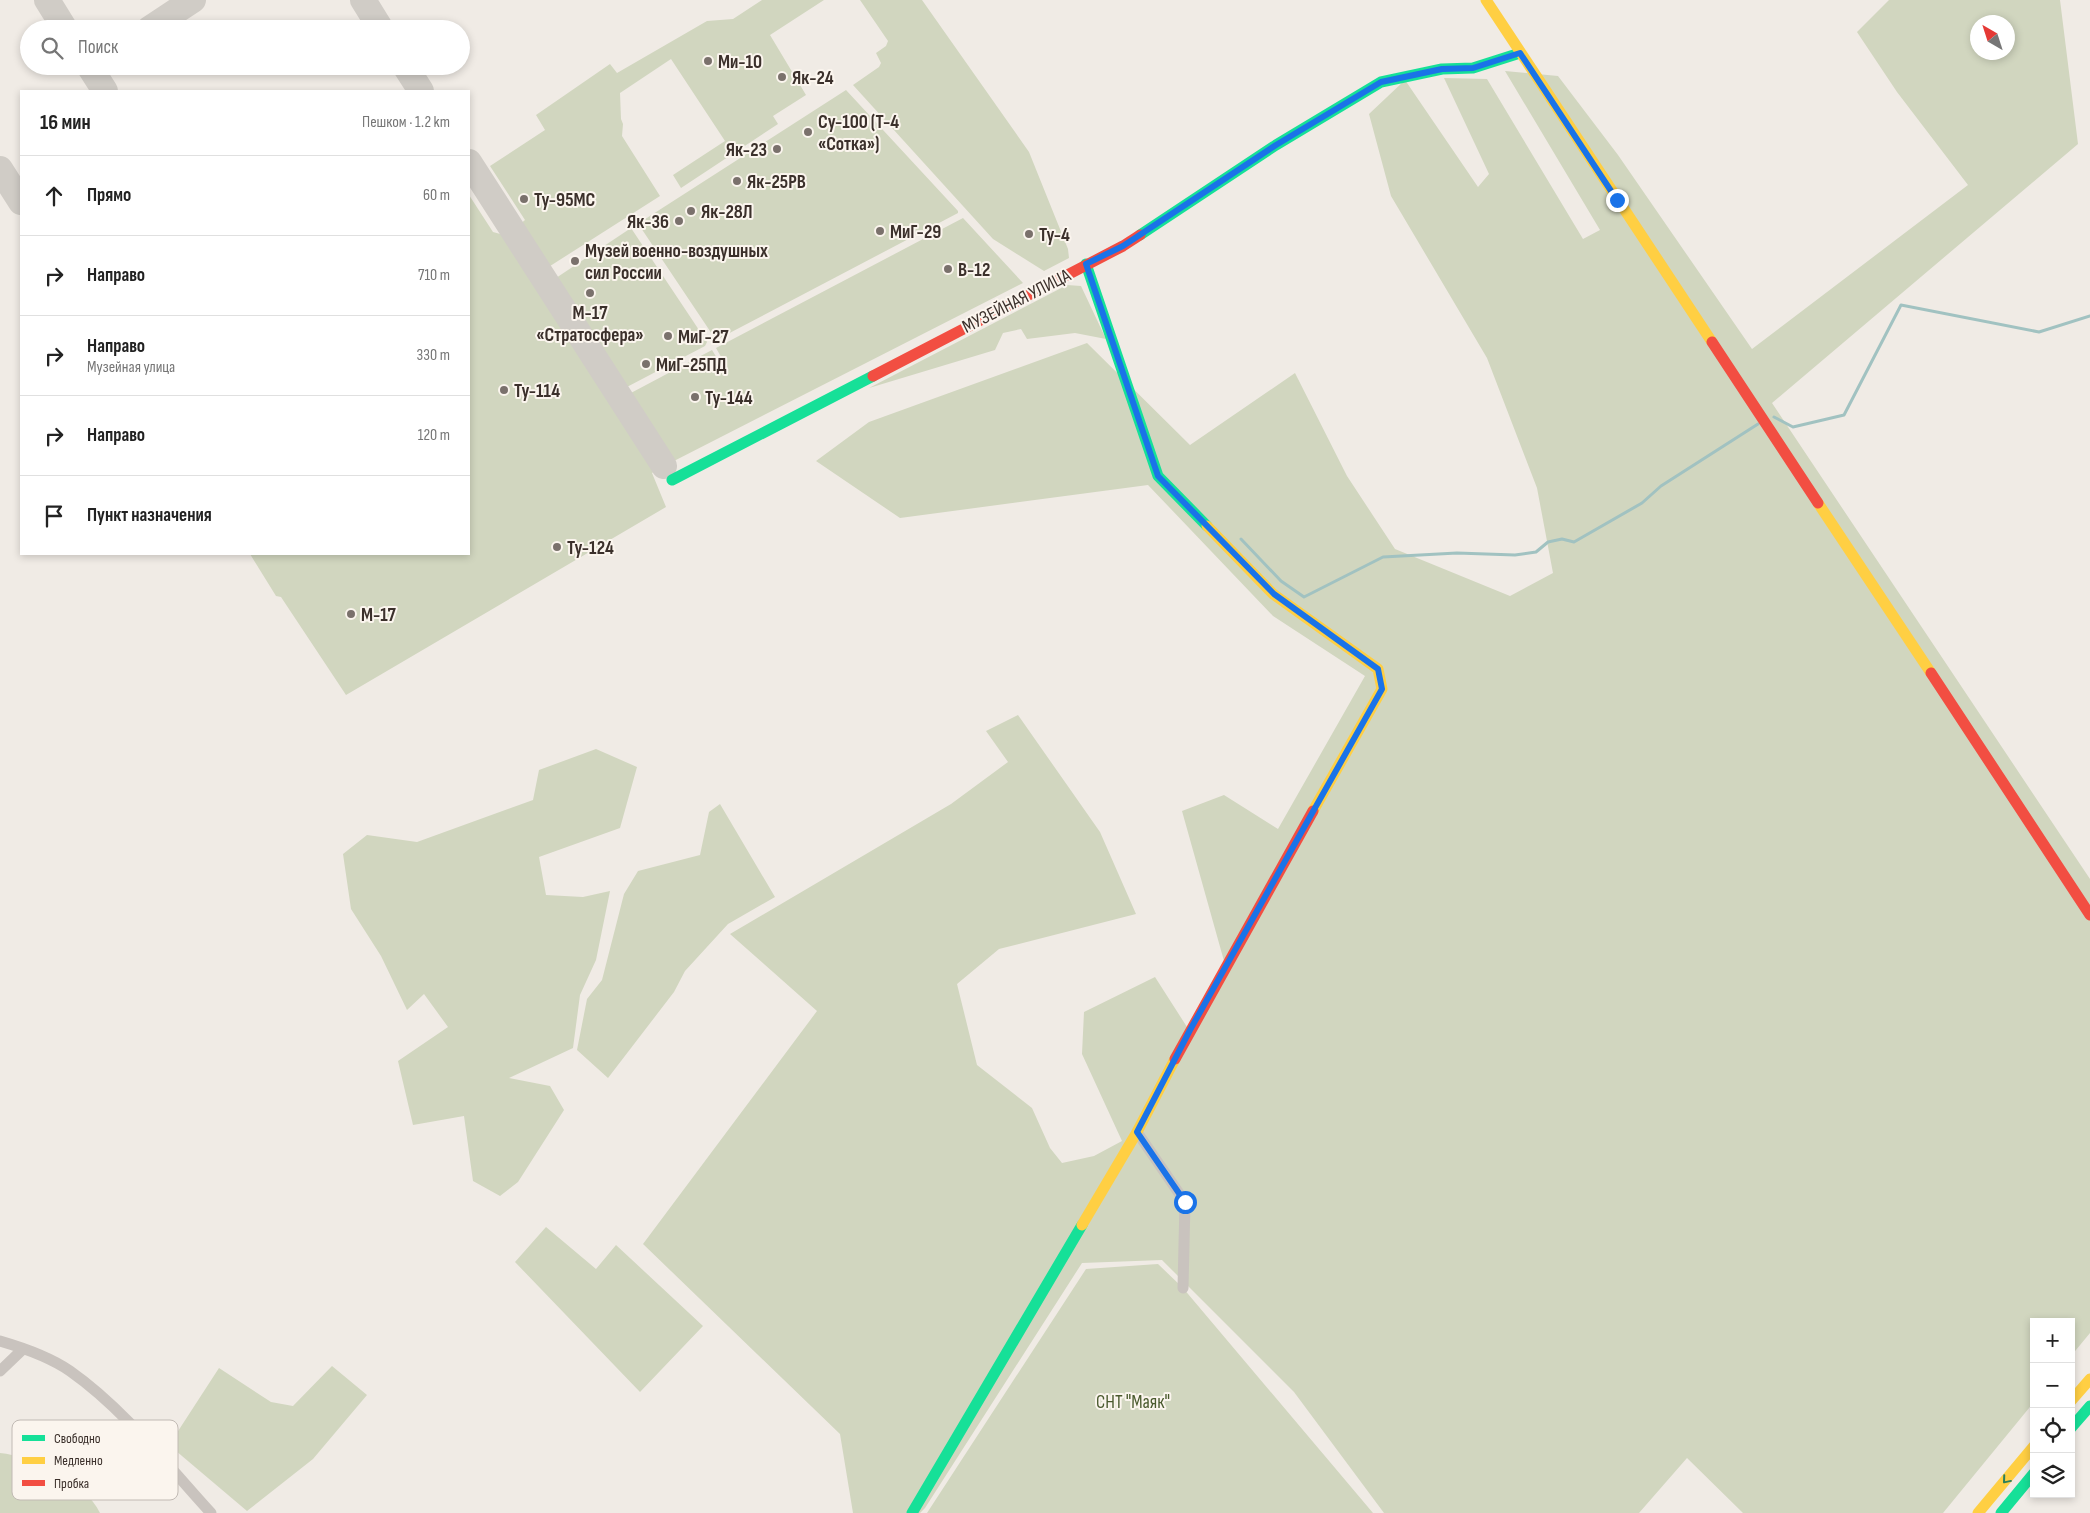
<!DOCTYPE html>
<html lang="ru">
<meta charset="utf-8">
<style>
body{margin:0;font-family:"Sofia Sans Condensed",sans-serif;background:#f6f6f6;color:#222}
.controls{position:absolute;right:15px;bottom:15px;display:grid;overflow:hidden;border-radius:0px;box-shadow:0 2px 8px #0003}
.controls button{width:45px;height:45px;display:grid;place-items:center;padding:0;border:0;border-bottom:1px solid #e0e0e0;background:#fff;color:#222;font:25px sans-serif}
.compass{position:absolute;left:1970px;top:15px;width:45px;height:45px;border-radius:50%;background:#fff;box-shadow:0 2px 8px #0003;rotate:321deg}
.stop{position:absolute;width:15px;height:15px;margin:-11px;border:4px solid #1a73e8;border-radius:50%;background:#fff}
.stop.end{background:#1a73e8;border-color:#fff;box-shadow:0 1px 5px #0008}
.list{margin:0;padding:0;list-style:none}
h2{display:flex;justify-content:space-between;align-items:center;height:65px;margin:0;padding:0 20px;font-size:21px}
h2 small{font-size:16px;font-weight:400;color:#767676}
.list li{display:grid;grid-template-columns:32px 1fr auto;gap:15px;align-items:center;box-sizing:border-box;height:80px;padding:0 20px;border-top:1px solid #e0e0e0}
.list b{display:block;font-size:19px;white-space:nowrap}
.list p{margin:0;font-size:16px;white-space:nowrap;color:#767676}
.list em{font-size:16px;font-style:normal;color:#767676}
.icon{flex:none;width:28px;height:28px;fill:none;stroke:currentColor;stroke-width:2;stroke-linecap:round;stroke-linejoin:round}
.map{position:relative;flex:none;width:2090px;height:1513px;overflow:hidden}
.search{position:absolute;background:#fff;box-shadow:0 2px 8px #0003;left:20px;top:20px;width:450px;height:55px;display:flex;align-items:center;gap:12px;box-sizing:border-box;padding:0 18px;border-radius:28px;color:#767676;font-size:19px}
.panel{position:absolute;background:#fff;box-shadow:0 2px 8px #0003;left:20px;top:90px;width:450px;height:465px;border-radius:0px}
.map>svg:first-child{display:block}
</style>
<div class="map">
<svg width="2090" height="1513" viewBox="0 0 2090 1513">
<rect width="100%" height="100%" fill="#f0ebe5"/>
<path fill="#d1d6bf" fill-rule="evenodd" d="M762,0H824L770,35L806,95L773,116L778,124L681,188L673,175L725,141L671,59L620,93L621,119L623,124L622,136L660,196L547,268L519,225L525,220L490,166L545,130L536,115L610,64L617,73L707,21L733,19Z
M860,0H922L1029,152L1068,249L1069,258L1044,271L993,239L853,85L879,67L881,63L876,53L886,46L888,41Z
M1889,0H2060L2078,144L1772,403L2090,879V1333L2071,1356V1322H2034V1402L1943,1513H1743L1687,1458L1639,1513H1384L1294,1392L1162,1260L1082,1263L925,1508L920,1513H853L840,1434L643,1244L817,1011L730,934L951,804L1008,762L986,731L1018,715L1100,832L1136,914L999,949L957,984L977,1065L1032,1108L1050,1148L1062,1163L1094,1156L1122,1141L1082,1054L1084,1012L1155,977L1187,1027L1224,961L1182,811L1224,795L1278,829L1365,676L1273,616L1148,485L900,518L816,461L869,422L1087,343L1190,445L1295,373L1347,476L1395,549L1510,596L1553,573L1537,488L1487,358L1391,196L1369,114L1405,80L1478,187L1489,174L1444,78L1487,79L1583,239L1600,230L1505,71L1558,76L1618,155L1752,349L1968,185L1897,92L1857,32ZM1978,22H2008V52H1978Z
M846,90L958,211V213L720,338L714,337L639,225V223Z
M469,195L493,232L504,235L656,470L652,473L666,507L346,695L281,597L276,596L250,554H469Z
M963,218L1023,283L672,462L629,394L712,350L725,371L728,369L716,348Z
M631,228L707,342L705,346L625,388L622,387L555,281L556,278Z
M1067,285L1081,286L1106,339L1075,333L1027,339L1021,329L1003,333L995,350L869,388Z
M596,749L637,767L620,828L539,857L546,895L583,897L610,891L596,960L580,995L573,1048L509,1078L550,1086L564,1110L518,1182L500,1196L473,1181L464,1116L413,1125L398,1061L448,1027L424,994L407,1010L381,956L351,909L343,854L367,835L417,842L533,800L539,770Z
M720,804L775,897L728,924L685,971L674,992L608,1078L577,1050L587,999L602,980L624,894L638,871L700,855L709,812Z
M546,1227L596,1269L616,1245L703,1326L640,1392L515,1262Z
M1158,1264L1183,1288L1373,1513H927L1086,1269Z
M332,1366L367,1395L313,1459L247,1511L169,1445L219,1368L271,1402L293,1406Z
M0,1453C32,1456 86,1482 100,1513H0Z"/>
<g fill="none" stroke-linecap="round" stroke-linejoin="round">
<path stroke="#a1c2c1" stroke-width="3" d="M1774,417L1793,427L1844,415L1901,305L2039,332L2090,316
M1241,539L1281,581L1304,597L1383,557L1457,553L1515,555L1536,552L1548,542L1562,539L1574,542L1642,503L1661,486L1758,424"/>
<path stroke="#d0ccc6" stroke-width="26" d="M47,0L65,29
M363,0L381,29
M149,29L193,0
M89,66L105,91
M405,66L421,91
M469,162L664,466
M0,169L21,202"/>
<path stroke="#c9c3be" stroke-width="11" d="M1137,1132L1185,1202L1183,1288
M0,1341C24,1348 50,1357 70,1371C124,1409 167,1465 211,1513
M0,1371L23,1349"/>
<path stroke="#16e098" stroke-width="11" d="M1140,235L1276,145L1381,82L1442,69L1473,68L1520,53
M1086,264L1158,476L1207,526
M672,480L873,376
M2071,1428L2090,1406
M912,1513L1082,1225
M2001,1513L2034,1473"/>
<path stroke="#ffcf43" stroke-width="11" d="M1486,0L1712,342
M1818,503L1931,673
M1207,526L1273,594L1378,669L1382,689L1313,811
M1082,1225L1137,1132L1175,1059
M2071,1401L2090,1379
M1978,1513L2034,1446"/>
<path stroke="#f24e42" stroke-width="11" d="M1712,342L1818,503
M873,376L1123,246L1140,235
M1931,673L2090,915
M1175,1059L1313,811"/>
</g>
<defs><path id="oneway-chevron" d="M-2-3.5L2.5 0L-2 3.5" fill="none" stroke-width="1.6" stroke-linecap="round" stroke-linejoin="round" transform="scale(1.25)"/></defs>
<use stroke="#2a7f5c" href="#oneway-chevron" transform="translate(2006 1480) rotate(130)"/>
<g fill="none" stroke-linecap="round" stroke-linejoin="round">
<path stroke="#1a73e8" stroke-width="6" d="M1185,1202L1137,1132L1190,1030L1382,689L1378,669L1274,594L1158,476L1086,264L1123,246L1276,145L1381,82L1442,69L1473,68L1520,53L1617,200"/>
</g>
<g fill="#7a716c" stroke="#fbf5ee" stroke-width="2">
<circle cx="708" cy="61" r="5"/>
<circle cx="782" cy="77" r="5"/>
<circle cx="808" cy="132" r="5"/>
<circle cx="777" cy="149" r="5"/>
<circle cx="737" cy="181" r="5"/>
<circle cx="524" cy="199" r="5"/>
<circle cx="691" cy="211" r="5"/>
<circle cx="679" cy="221" r="5"/>
<circle cx="880" cy="231" r="5"/>
<circle cx="1029" cy="234" r="5"/>
<circle cx="575" cy="261" r="5"/>
<circle cx="948" cy="269" r="5"/>
<circle cx="590" cy="293" r="5"/>
<circle cx="668" cy="336" r="5"/>
<circle cx="646" cy="364" r="5"/>
<circle cx="504" cy="390" r="5"/>
<circle cx="695" cy="397" r="5"/>
<circle cx="557" cy="547" r="5"/>
<circle cx="351" cy="614" r="5"/>
</g>
<g text-anchor="middle" stroke-width="4" stroke-linejoin="round" paint-order="stroke">
<g font-size="19" font-weight="bold" fill="#3b302b" stroke="#fbf5ee" text-anchor="start">
<text x="718" y="68">Ми-10</text>
<text x="792" y="84">Як-24</text>
<text x="818" y="128">Су-100 (Т-4<tspan x="818" dy="22">«Сотка»)</tspan></text>
<text x="767" y="156" text-anchor="end">Як-23</text>
<text x="747" y="188">Як-25РВ</text>
<text x="534" y="206">Ту-95МС</text>
<text x="701" y="218">Як-28Л</text>
<text x="669" y="228" text-anchor="end">Як-36</text>
<text x="890" y="238">МиГ-29</text>
<text x="1039" y="241">Ту-4</text>
<text x="585" y="257">Музей военно-воздушных<tspan x="585" dy="22">сил России</tspan></text>
<text x="958" y="276">В-12</text>
<text x="590" y="319" text-anchor="middle">М-17<tspan x="590" dy="22">«Стратосфера»</tspan></text>
<text x="678" y="343">МиГ-27</text>
<text x="656" y="371">МиГ-25ПД</text>
<text x="514" y="397">Ту-114</text>
<text x="705" y="404">Ту-144</text>
<text x="567" y="554">Ту-124</text>
<text x="361" y="621">М-17</text>
</g>
<g font-size="19" fill="#3b302b" stroke="#fbf5ee">
<text transform="translate(1016 300) rotate(-27)" y="7">МУЗЕЙНАЯ УЛИЦА</text>
</g>
<g font-size="19" fill="#4a5a2e" stroke="#fbf5ee">
<text x="1133" y="1408">СНТ "Маяк"</text>
</g>
</g>
<rect x="12" y="1420" width="166" height="80" rx="8" fill="#fbf5ee" stroke="#c1bab4" stroke-width="1"/>
<rect x="22" y="1435" width="23" height="6" fill="#16e098"/>
<rect x="22" y="1457" width="23" height="7" fill="#ffcf43"/>
<rect x="22" y="1480" width="23" height="6" fill="#f24e42"/>
<g font-size="14" fill="#3b302b">
<text x="54" y="1443">Свободно</text>
<text x="54" y="1465">Медленно</text>
<text x="54" y="1488">Пробка</text>
</g>
</svg>
<div class="controls">
<button>+</button>
<button>−</button>
<button><svg class="icon" aria-label="locate" viewBox="0 0 24 24"><circle cx="12" cy="12" r="6"/><path d="M12 2v4M12 18v4M2 12h4M18 12h4"/></svg></button>
<button><svg class="icon" aria-label="layers" viewBox="0 0 24 24"><path d="M12 4l9 5-9 5-9-5zM3 14l9 5 9-5"/></svg></button>
</div>
<svg class="compass" viewBox="-18 -18 36 36"><path d="M0-13l5 13h-10z" fill="#e53935"/><path d="M0 13l5-13h-10z" fill="#767676"/></svg>
<div class="stop" style="left:1185px;top:1202px"></div>
<div class="stop end" style="left:1617px;top:200px"></div>
<div class="search"><svg class="icon" aria-label="search" viewBox="0 0 24 24"><circle cx="10" cy="10" r="6"/><path d="M15 15l6 6"/></svg>Поиск</div>
<section class="panel">
<h2>16 мин<small>Пешком · 1.2 km</small></h2>
<ul class="list">
<li><svg class="icon" aria-label="ahead" viewBox="0 0 24 24"><path d="M12 20V5M6 11l6-6 6 6"/></svg><div><b>Прямо</b></div><em>60 m</em></li>
<li><svg class="icon" aria-label="right" viewBox="0 0 24 24"><path d="M7 20v-9h11M14 6l5 5-5 5"/></svg><div><b>Направо</b></div><em>710 m</em></li>
<li><svg class="icon" aria-label="right" viewBox="0 0 24 24"><path d="M7 20v-9h11M14 6l5 5-5 5"/></svg><div><b>Направо</b><p>Музейная улица</p></div><em>330 m</em></li>
<li><svg class="icon" aria-label="right" viewBox="0 0 24 24"><path d="M7 20v-9h11M14 6l5 5-5 5"/></svg><div><b>Направо</b></div><em>120 m</em></li>
<li><svg class="icon" aria-label="arrive" viewBox="0 0 24 24"><path d="M6 21V4h12l-3 4 3 4H6"/></svg><div><b>Пункт назначения</b></div></li>
</ul>
</section>
</div>
